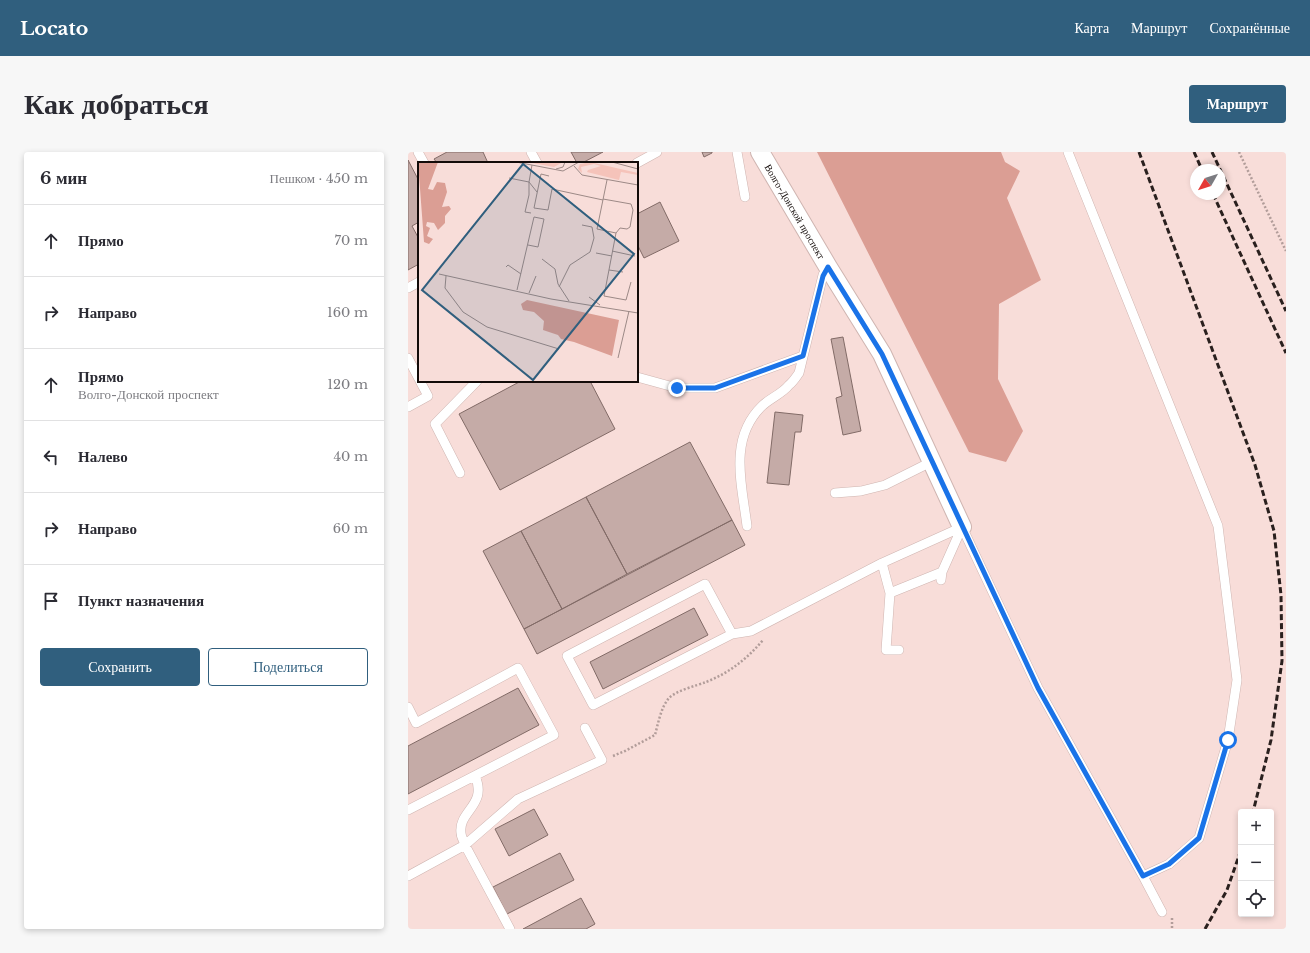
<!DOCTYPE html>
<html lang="ru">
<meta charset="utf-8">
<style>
body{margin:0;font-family:"Libre Baskerville",serif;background:#f7f7f7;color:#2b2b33}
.controls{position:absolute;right:12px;bottom:12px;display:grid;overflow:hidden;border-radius:4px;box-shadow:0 2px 6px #0003}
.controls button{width:36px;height:36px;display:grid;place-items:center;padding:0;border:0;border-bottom:1px solid #e1e1e2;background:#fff;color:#2b2b33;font:20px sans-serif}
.compass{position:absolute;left:782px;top:12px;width:36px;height:36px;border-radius:50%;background:#fff;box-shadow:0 2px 6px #0003;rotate:231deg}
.stop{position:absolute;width:12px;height:12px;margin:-9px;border:3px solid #1a73e8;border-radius:50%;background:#fff}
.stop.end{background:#1a73e8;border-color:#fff;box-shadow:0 1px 4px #0008}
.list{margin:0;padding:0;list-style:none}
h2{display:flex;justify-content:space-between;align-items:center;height:52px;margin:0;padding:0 16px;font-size:17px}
h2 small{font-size:13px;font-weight:400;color:#7c7c81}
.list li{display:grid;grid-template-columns:26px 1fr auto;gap:12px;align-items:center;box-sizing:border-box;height:72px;padding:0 16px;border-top:1px solid #e1e1e2}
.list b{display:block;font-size:15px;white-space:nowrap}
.list p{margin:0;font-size:13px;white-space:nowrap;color:#7c7c81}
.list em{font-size:13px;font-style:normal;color:#7c7c81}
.actions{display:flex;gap:8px;padding:12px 16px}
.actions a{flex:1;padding:9px 0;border:1px solid #305f7e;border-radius:4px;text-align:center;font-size:14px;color:#305f7e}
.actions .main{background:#305f7e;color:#fff}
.icon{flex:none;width:22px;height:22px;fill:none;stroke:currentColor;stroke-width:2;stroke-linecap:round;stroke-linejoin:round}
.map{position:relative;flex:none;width:878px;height:777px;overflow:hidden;border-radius:4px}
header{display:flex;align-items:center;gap:24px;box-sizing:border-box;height:56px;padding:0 20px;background:#305f7e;color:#fff}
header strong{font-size:19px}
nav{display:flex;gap:22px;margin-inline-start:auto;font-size:14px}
.intro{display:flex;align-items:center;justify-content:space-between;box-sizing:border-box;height:96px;padding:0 24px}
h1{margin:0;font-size:28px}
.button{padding:10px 18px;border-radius:4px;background:#305f7e;color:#fff;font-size:14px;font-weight:700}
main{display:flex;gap:24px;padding:0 24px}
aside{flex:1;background:#fff;border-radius:4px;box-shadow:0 2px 6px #0003}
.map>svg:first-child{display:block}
</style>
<header>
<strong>Locato</strong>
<nav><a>Карта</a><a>Маршрут</a><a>Сохранённые</a></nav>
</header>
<div class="intro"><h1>Как добраться</h1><a class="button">Маршрут</a></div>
<main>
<aside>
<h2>6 мин<small>Пешком · 450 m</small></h2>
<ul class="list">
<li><svg class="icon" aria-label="ahead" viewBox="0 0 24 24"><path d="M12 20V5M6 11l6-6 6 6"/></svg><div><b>Прямо</b></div><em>70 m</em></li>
<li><svg class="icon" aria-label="right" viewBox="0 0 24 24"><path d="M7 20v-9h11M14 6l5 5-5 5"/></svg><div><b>Направо</b></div><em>160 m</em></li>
<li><svg class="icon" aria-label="ahead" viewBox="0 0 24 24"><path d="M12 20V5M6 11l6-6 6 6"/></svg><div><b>Прямо</b><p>Волго-Донской проспект</p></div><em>120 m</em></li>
<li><svg class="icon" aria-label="left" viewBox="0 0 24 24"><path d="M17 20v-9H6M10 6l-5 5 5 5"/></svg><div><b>Налево</b></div><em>40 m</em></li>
<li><svg class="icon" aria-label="right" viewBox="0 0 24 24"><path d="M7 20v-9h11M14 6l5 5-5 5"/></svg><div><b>Направо</b></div><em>60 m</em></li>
<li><svg class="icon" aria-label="arrive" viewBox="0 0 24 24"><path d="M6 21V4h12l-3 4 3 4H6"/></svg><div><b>Пункт назначения</b></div></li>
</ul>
<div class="actions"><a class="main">Сохранить</a><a>Поделиться</a></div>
</aside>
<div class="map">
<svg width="878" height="777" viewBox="0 0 878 777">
<rect width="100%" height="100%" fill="#f8ddd9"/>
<path fill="#db9e94" d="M409,0H593L597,10L612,19L599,46L633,128L591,152L590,227L615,279L598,310L561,300Z"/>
<path fill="#c5aba7" stroke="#826b67" d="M39,0H75L80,11H29L26,7Z
M163,0H195L174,11H169Z
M294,0H304V1L296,5Z
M0,8L11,29V70L4,74L11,87V112L0,118Z
M252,50L271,89L236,106L229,92V62Z
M435,185L453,279L435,283L428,246L434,244L423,187Z
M113,229H182L207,277L92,338L51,262Z
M367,260L395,263L393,280H387L381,333L359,331Z
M282,290L324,368L219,422L178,345Z
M178,345L219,422L154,457L113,379Z
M324,368L337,393L129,502L116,477Z
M113,379L154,457L116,477L75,399Z
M286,456L300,483L195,537L182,510Z
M110,536L131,573L0,642V594Z
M126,657L140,683L101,704L87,677Z
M152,701L166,728L99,762L85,735Z
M173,746L187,772L178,777H115Z"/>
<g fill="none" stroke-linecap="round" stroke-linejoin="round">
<defs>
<path id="lane" d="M10,0L16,11
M123,0L129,11
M329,0L337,45
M660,0L810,374L829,528L820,588L791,686L761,712L735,724
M229,11L249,0
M0,136L11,130
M0,206L11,227
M229,225L269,236H307L395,204
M0,255L20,244L12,229
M52,321L27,272L69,229
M427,341L453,339L477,333L525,309
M339,374C334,333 320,287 354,254C362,246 374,242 381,233C385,230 388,225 391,221L415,123L420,115
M554,375L630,536L735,724L754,760
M474,411L482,441L478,498H491
M533,428L534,420L554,375
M482,441L534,420
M324,482L297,432L159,504L185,553L324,482L343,479L474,411L554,375
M0,555L8,571L110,516L146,583L0,658
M0,724L57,693C56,689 53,685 53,681C50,659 80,653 67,624
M102,777L57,693L110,647L194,608L177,576"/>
<g id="street">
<path id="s1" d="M352,0L420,115L474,202L554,375"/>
</g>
</defs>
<use href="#lane" stroke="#cfb5b1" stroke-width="10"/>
<use href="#street" stroke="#cfb5b1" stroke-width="20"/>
<path stroke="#b29d9a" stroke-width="2.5" stroke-dasharray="2 2" stroke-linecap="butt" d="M831,0L878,99
M205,604L217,599L247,583C250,572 253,555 261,546C269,538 288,534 298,530C321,521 339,507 355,488
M764,766V777"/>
<use href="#lane" stroke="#fff" stroke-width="9"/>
<use href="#street" stroke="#fff" stroke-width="18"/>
<path stroke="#2a201e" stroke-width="3" stroke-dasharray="6 3" stroke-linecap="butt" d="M731,0L847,313L866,379L873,443L874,509L863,588L845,660
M786,0L794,18
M804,0L878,159
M805,42L878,201
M797,777L819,738L833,698"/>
</g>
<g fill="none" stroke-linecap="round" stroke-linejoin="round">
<path stroke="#1a73e8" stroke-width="5" d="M269,236H307L395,204L415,124L420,115L474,202L630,536L735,724L761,712L791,686L820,588"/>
</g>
<g text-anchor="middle" stroke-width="3" stroke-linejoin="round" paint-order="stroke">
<g font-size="10" fill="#130b09" stroke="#f8ddd9">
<text dy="4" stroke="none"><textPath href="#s1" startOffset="69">Волго-Донской проспект</textPath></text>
</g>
</g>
<g transform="translate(10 10)">
<rect width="220" height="220" fill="#f8ddd9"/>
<path d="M109,0H145L136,5ZM172,0L220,11V22V13L203,10L201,18L169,10L170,8L183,4L176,2L163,5L164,11L160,7L162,2Z" fill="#f5c3ba"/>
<path d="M0,0H20L10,27L15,28L19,20L27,21L29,30L24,45L31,44L33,47L27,54V61L20,68L16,61L9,60L8,64L12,66L9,74L15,77L11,82L6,80ZM109,138L201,158L194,194L156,180L143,177L140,173L125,168L126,159L116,150L105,148L103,142Z" fill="#db9e94"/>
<path fill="none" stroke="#9c8986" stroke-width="1" d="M98,0L145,9L161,0M194,0L220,7M114,3L111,20L119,30M156,4L164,13L220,23M138,7L145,5L147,0M131,14L123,12L116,46L130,48L134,27L185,38M91,16L111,20V33L107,50L113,51M189,18L179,67L198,71L186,134L208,138L213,120M185,37L213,42L215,48L212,65L209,67L202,66L198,71M194,89L217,94M178,91L194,94M124,97L137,107L140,122L151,139M88,105L90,103L103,112M191,108L205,110M21,112L133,137L220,151M28,114L27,126L45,150L69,165L141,187M141,125L152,103L172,90L176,76L174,65L164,63M99,128L116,55L126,57L120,85L110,83M111,131L118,114M171,135L182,143M200,196L211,149"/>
<path fill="#305f7e" fill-opacity="0.15" stroke="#305f7e" stroke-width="2" d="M105,2L216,92L115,218L4,128Z"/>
<rect width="220" height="220" fill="none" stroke="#130b09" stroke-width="2"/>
</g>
</svg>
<div class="controls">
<button>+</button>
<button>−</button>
<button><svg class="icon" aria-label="locate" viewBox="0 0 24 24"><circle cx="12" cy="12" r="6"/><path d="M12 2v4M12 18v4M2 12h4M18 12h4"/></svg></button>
</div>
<svg class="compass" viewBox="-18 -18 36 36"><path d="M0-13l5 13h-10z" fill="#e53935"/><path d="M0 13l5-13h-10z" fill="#7c7c81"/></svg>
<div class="stop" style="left:820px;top:588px"></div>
<div class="stop end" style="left:269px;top:236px"></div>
</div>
</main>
